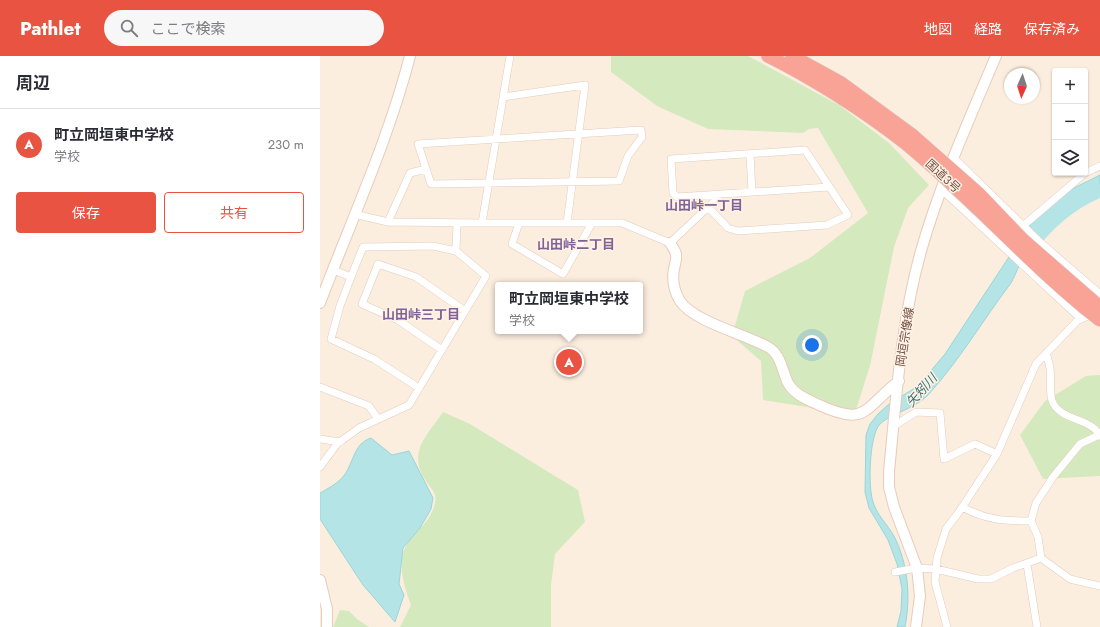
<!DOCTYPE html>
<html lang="ja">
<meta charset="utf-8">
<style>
body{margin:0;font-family:Jost,"Noto Sans JP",sans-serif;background:#f7f7f7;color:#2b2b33}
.controls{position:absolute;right:12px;top:12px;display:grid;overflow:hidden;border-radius:4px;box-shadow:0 1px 3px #0004}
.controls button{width:36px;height:36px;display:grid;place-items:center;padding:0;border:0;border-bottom:1px solid #e1e1e2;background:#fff;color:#2b2b33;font:20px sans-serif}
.compass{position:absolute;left:684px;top:12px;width:36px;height:36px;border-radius:50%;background:#fff;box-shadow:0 1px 3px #0004;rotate:183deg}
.you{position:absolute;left:492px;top:289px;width:14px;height:14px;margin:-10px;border:3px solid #fff;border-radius:50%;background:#1a73e8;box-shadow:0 0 0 6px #1a73e833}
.badge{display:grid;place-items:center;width:26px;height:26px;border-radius:50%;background:#e95442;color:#fff;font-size:13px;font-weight:700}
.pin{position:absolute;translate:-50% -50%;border:2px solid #fff;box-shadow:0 1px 4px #0006}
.popup{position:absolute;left:175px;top:226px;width:148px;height:52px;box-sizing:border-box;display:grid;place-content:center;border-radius:4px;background:#fff;filter:drop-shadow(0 1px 3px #0005);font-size:13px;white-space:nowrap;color:#7c7c81}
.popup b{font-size:15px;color:#2b2b33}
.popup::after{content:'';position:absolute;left:50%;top:100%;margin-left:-8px;border:8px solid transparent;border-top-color:#fff}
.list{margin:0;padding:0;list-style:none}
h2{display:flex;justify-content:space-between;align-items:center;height:52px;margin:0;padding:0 16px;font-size:17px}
h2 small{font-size:13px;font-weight:400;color:#7c7c81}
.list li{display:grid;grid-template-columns:26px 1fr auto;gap:12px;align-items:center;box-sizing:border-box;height:72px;padding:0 16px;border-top:1px solid #e1e1e2}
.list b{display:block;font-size:15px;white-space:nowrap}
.list p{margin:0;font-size:13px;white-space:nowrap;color:#7c7c81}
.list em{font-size:13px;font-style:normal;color:#7c7c81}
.actions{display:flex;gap:8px;padding:12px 16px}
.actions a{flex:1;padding:9px 0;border:1px solid #e95442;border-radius:4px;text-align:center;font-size:14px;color:#e95442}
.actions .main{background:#e95442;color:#fff}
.icon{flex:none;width:22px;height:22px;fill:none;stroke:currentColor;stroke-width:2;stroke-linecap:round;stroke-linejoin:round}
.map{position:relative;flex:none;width:780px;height:571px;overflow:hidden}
header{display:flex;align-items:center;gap:24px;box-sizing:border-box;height:56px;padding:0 20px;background:#e95442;color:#fff}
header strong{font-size:19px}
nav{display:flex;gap:22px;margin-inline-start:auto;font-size:14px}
.search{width:280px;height:36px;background:#f7f7f7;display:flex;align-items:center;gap:10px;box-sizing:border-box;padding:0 14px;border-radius:22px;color:#7c7c81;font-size:15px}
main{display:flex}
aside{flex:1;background:#fff}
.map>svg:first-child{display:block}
</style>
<header>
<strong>Pathlet</strong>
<div class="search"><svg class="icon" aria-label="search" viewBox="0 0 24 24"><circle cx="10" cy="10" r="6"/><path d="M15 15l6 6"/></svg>ここで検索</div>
<nav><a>地図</a><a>経路</a><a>保存済み</a></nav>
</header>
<main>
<aside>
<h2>周辺<small></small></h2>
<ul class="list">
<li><span class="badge">A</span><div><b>町立岡垣東中学校</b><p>学校</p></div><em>230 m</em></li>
</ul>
<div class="actions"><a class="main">保存</a><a>共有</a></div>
</aside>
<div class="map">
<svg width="780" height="571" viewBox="0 0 780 571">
<rect width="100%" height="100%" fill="#fceedf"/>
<path fill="#d5e9be" d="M291,0H428L519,49L569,87L609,129L588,152L574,191L550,310L533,363L487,351L443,344L441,305L412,280L425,235L490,202L548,157L498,72L489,73L483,77L388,73L337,50L291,16Z
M780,319V420L723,423L700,379L725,345L766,320Z
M123,356L150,368L258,434L265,466L235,498L231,529V571H80L91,549C85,534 77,508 85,492C92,477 111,467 115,447C117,438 113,435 108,428C86,398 105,382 123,356Z
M20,554L29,555L37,563L49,571H13Z"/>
<path fill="#b4e4e5" stroke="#9ad5d7" d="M780,119V132C747,146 722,168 704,199C699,209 696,218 691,227C663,264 639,305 608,339C595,353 569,358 559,369C549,383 548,431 553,446C557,459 567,468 574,480C588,508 591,540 585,571H577L581,555L582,533L577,508L568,484L549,452L545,436L546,379L550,368L558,358L569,348L598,330L625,298L712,166L746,136Z
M51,382L72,399L89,395L113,442L111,453L100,472L83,492L79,528L84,539L75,566L43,529L0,463V437C7,433 15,429 21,423C34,410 32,388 51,382Z"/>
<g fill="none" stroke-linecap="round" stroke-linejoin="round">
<path stroke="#b4e4e5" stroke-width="13" d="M708,194C726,169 751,147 780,135"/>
<defs>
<path id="street" d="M190,0L162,167H302L350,187L402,138
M183,41L265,29L247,167
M321,74L322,81L308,100L299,125L111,128L98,88Z
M430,98L432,136
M633,101L721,187L780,238
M765,117L780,110
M621,133L761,263
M389,152L408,172L418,175L507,169L528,159L485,94L351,103L353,137L357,141L509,131
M34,158L68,166L162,167
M68,166L90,117L106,113
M199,167L192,188L243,218L272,167
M704,169L765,117
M13,214L31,221L20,250L11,283L54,303L99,332
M31,221L43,191L113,190L136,195
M122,294L78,264L42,248L58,208L96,221L145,255
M726,297C728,302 729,307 730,312C732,323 728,337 733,347C742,365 772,362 780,380
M0,331L49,350L58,363
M574,370L596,356L620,357L624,403L655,388L677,398
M0,383L20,386
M0,411L17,388L39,372L89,349L166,220L136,195L137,167
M642,451C666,464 684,465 711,465
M721,502L718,481L711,465L716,447L733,421L760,388L779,379
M721,502L750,523L780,530
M707,508L717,571
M575,516L597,512L616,513L658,523H671L693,512L721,502
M627,571L615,526L617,502L626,473L639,456L677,398L716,308L758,264L766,261L772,255"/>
<path id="secondary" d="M350,187C352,190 355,194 356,198C357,202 355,208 354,213C352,224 354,235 360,245C374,266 425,278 448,291C461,298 462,315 468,327C474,338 486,343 497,348C547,371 542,354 579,325
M0,247C31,165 68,85 90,0
M0,524L7,553V571
M596,571L600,540L597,512L574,451L569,431V416C576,343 581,266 601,195C620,128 649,64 676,0"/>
<path id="highway" d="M448,0C496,24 541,53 584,86
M472,0L521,27L592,79"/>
</defs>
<use href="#street" stroke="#e2cbbe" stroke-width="8"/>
<use href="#secondary" stroke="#e7cbbb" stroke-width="12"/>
<use href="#highway" stroke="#d8cecb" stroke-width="14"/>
<use href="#street" stroke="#fff" stroke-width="7"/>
<use href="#secondary" stroke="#fff" stroke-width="10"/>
<use href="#highway" stroke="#f8a395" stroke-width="13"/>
<defs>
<path id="highway-bridge" d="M592,79L659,138L703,184L780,251
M584,86C653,142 710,210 780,264"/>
</defs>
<use href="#highway-bridge" stroke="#d8cecb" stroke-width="14" stroke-linecap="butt"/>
<use href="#highway-bridge" stroke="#f8a395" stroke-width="13"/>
</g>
<g text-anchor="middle" stroke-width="3" stroke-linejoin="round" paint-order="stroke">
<g font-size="12" fill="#735147" stroke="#fff2e5">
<text transform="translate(623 120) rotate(43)" y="4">国道3号</text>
<text transform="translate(585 281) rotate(-81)" y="4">岡垣宗像線</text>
</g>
<g font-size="13" font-weight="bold" fill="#7f6296" stroke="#fff2e5">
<text x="384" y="154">山田峠一丁目</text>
<text x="256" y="193">山田峠二丁目</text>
<text x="101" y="263">山田峠三丁目</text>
</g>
<g font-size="13" font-style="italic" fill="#3b7678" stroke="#fff2e5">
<text transform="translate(601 334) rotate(-48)" y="5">矢矧川</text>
</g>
</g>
</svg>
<div class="controls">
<button>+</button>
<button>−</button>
<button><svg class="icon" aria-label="layers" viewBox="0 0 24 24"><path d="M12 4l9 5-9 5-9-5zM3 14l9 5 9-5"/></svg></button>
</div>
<svg class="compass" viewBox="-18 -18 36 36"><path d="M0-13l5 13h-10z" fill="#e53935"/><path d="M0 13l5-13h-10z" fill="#7c7c81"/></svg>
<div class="you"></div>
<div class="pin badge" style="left:249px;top:306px">A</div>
<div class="popup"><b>町立岡垣東中学校</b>学校</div>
</div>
</main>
